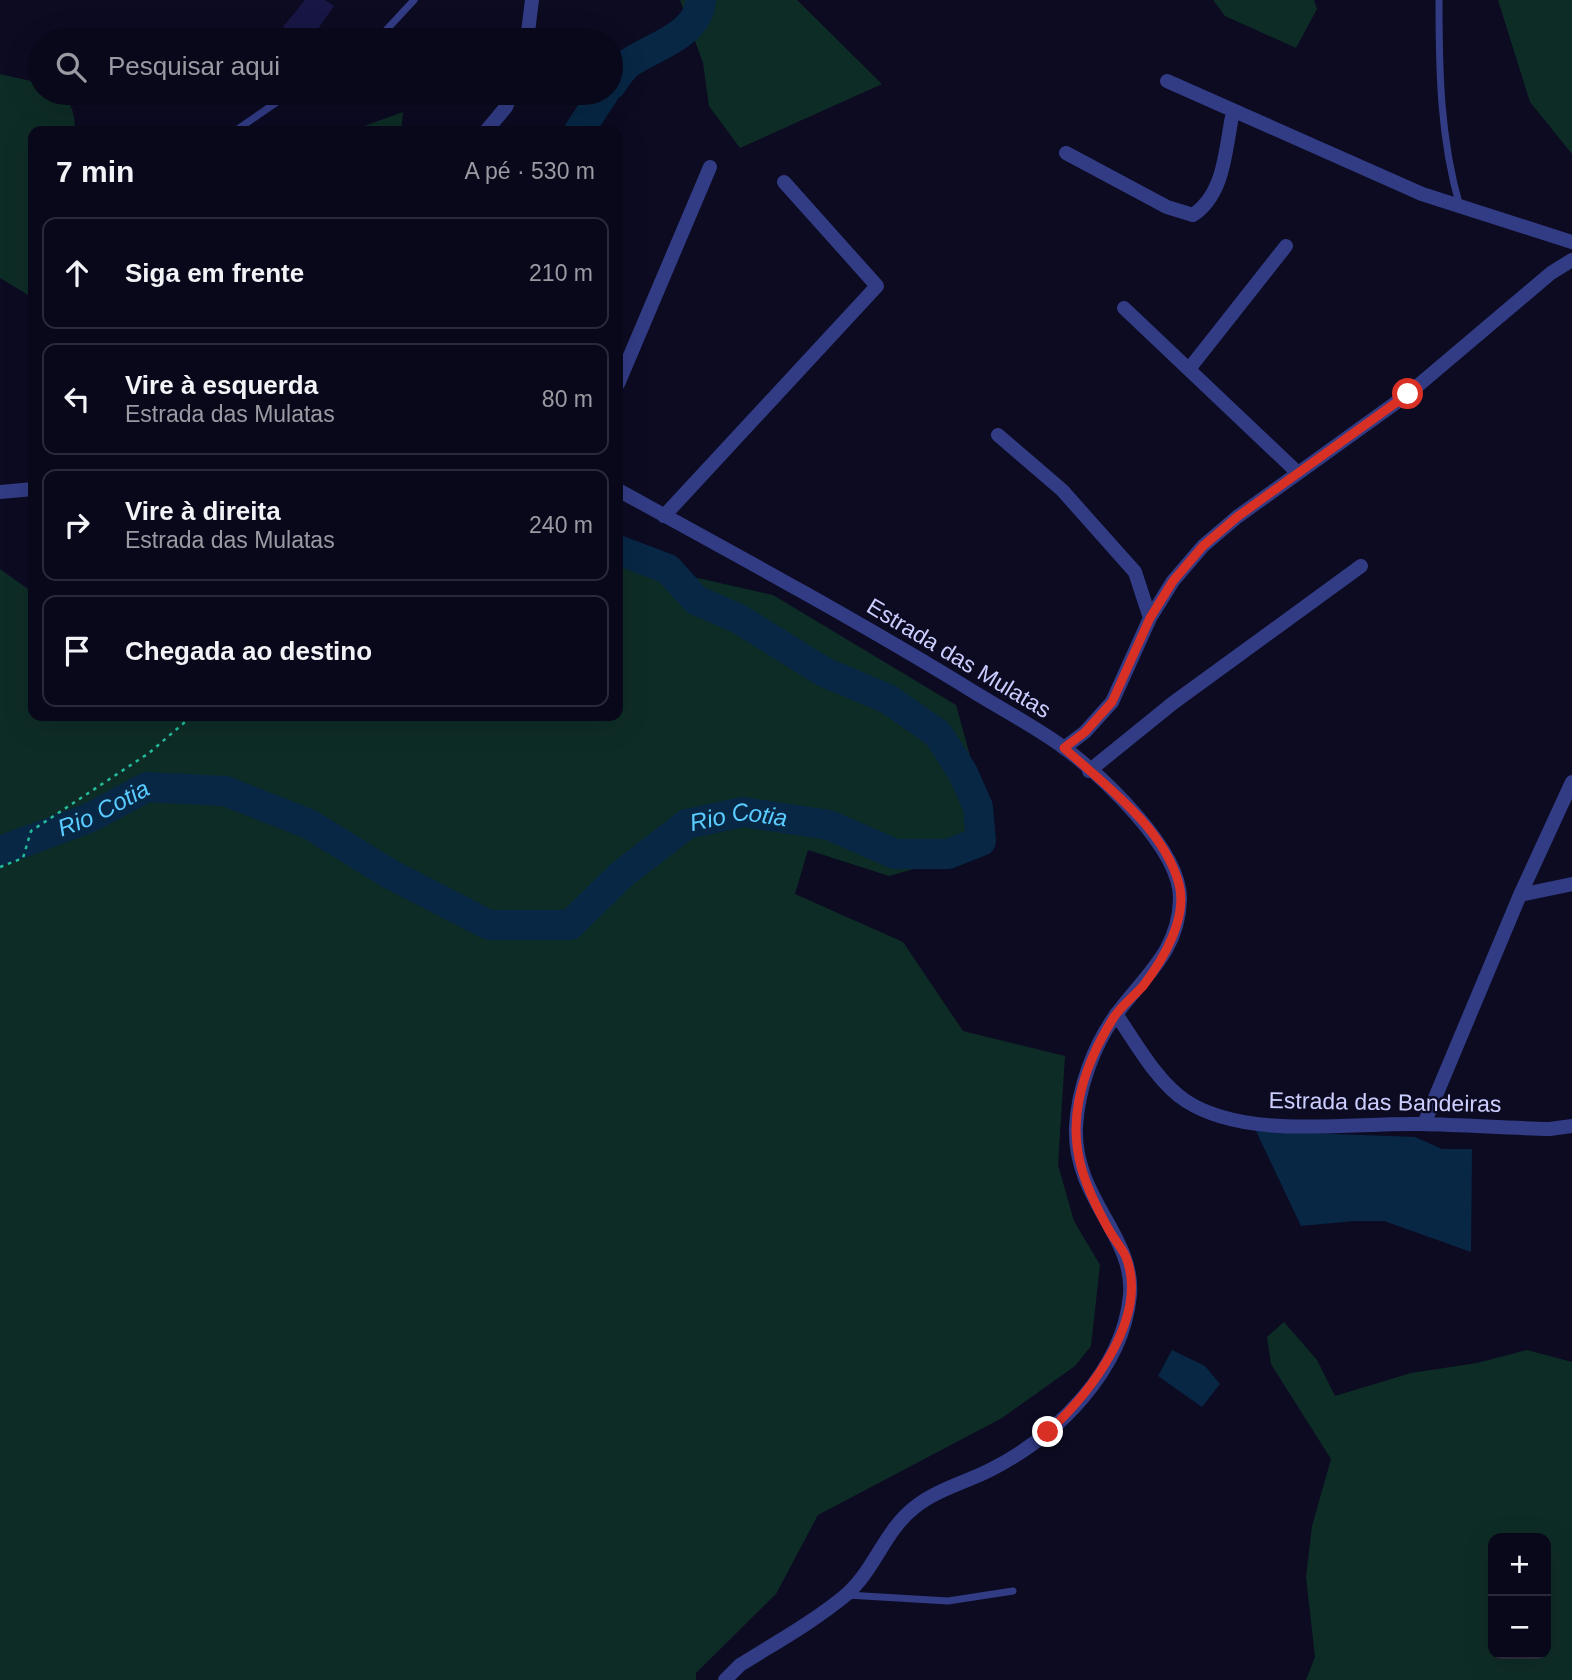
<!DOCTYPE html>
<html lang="pt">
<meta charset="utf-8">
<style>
body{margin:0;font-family:Helvetica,sans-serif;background:#121123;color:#f1f3f6}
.controls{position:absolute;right:21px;bottom:21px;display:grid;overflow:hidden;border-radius:14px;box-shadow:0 7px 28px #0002}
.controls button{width:63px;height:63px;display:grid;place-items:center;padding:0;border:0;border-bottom:2px solid #292939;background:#09081a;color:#f1f3f6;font:35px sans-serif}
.stop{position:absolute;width:21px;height:21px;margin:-16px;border:5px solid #d93025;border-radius:50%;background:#fff}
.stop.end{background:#d93025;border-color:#fff;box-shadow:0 2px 7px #0008}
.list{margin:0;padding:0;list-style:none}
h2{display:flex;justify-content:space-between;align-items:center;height:91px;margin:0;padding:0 28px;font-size:30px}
h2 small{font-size:23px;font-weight:400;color:#999aa2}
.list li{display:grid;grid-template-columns:46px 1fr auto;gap:21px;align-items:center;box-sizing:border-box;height:112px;margin:0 14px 14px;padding:0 14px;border:2px solid #292939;border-radius:14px}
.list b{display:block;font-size:26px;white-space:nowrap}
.list p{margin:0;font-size:23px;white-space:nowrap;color:#999aa2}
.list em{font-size:23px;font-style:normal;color:#999aa2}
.icon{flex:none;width:38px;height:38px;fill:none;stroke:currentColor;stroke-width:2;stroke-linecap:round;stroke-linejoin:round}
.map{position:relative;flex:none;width:1572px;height:1680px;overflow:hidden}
.search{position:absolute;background:#09081a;box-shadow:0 7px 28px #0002;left:28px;top:28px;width:595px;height:77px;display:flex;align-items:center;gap:18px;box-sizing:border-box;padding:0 24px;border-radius:38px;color:#999aa2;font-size:26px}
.panel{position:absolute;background:#09081a;box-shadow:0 7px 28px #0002;left:28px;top:126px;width:595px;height:595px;border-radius:14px}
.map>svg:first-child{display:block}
</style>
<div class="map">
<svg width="1572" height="1680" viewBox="0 0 1572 1680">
<rect width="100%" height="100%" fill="#0c0b22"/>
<path fill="#0e2c26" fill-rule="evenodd" d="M680,0H797L882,84L740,148L709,106L703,63Z
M1213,0H1314L1317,9L1296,48L1225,16Z
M1498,0H1572V154L1530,102Z
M0,74L40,83V93C68,93 75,105 75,131H33V298L0,278Z
M403,112L401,131H350Z
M618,560L773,595L956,705L995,846L889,876L808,850L795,894L903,942L963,1031L1065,1056L1058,1165L1074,1221L1100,1265L1091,1346L1075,1366L1002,1418L818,1515L776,1594L696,1673V1680H0V569L28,589L33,605V716H618Z
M1284,1322L1317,1360L1335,1396L1411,1373L1477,1363L1527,1350L1572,1362V1680H1306L1315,1657L1306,1577L1312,1526L1331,1459L1271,1364L1267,1337ZM1493,1538H1546V1654H1493Z"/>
<path fill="#072745" d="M1256,1131L1415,1137L1442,1149H1472L1471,1252L1384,1221H1354L1301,1226Z
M1172,1350L1205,1366L1220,1384L1202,1407L1158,1376Z"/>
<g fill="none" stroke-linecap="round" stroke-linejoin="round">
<g stroke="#072745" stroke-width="30">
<path d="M611,85C616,78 622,68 629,63C653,46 698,36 701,0"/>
<path d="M579,131L604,93"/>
<path id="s1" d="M0,851L89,818L147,787L225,791L309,824L390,874L489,925H570L621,875L687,824L743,812L829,825L895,854H948L981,841L978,807L963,773L938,734L888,699L824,672L739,619L696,600L668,569L618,550"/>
</g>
</g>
<path fill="#181644" d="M305,0H325L334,6L310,40L283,27Z"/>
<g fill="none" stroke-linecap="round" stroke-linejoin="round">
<path stroke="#24bb9b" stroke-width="2.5" stroke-dasharray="3.5 5" stroke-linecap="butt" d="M0,867L23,858L31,831L149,753L192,716"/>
<path stroke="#323c85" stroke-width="7" d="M1439,0C1439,71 1440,138 1460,207
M377,40L414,0
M235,131L290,93
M847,1595L948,1601L1013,1591"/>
<path stroke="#323c85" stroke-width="14" d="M527,40L532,0
M1167,81L1422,194L1572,242
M486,131L506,107L512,93
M1066,153L1167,207L1193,215C1226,193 1225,147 1233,112
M1124,308L1298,473
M1189,369L1286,246
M618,384L710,167
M998,435L1062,490L1135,572L1150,618
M664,516L877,286L784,182
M1064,748L1085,732L1112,702L1150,618L1173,581L1203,546L1237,517L1408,394L1551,273L1572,260
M1089,771L1173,703L1361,566
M1520,895L1572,884
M1116,1014C1136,1043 1157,1082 1186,1101C1248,1141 1352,1122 1422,1124C1465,1125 1508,1128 1550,1129L1572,1126
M1424,1124L1520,895L1572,782"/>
<path stroke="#323c85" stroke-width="14" d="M618,490C733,553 849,616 961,684C994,705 1031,724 1063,747C1101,775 1181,849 1180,899C1179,952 1143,977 1115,1016C1093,1047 1078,1089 1076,1127C1073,1198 1135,1236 1130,1295C1123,1371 1056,1436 992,1469C967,1482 938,1489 915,1507C885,1530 875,1569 847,1594C815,1621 775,1643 740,1665L725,1680
M0,492L33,489"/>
</g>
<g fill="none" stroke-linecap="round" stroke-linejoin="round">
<path stroke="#d93025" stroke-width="9" d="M1048,1432C1089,1394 1150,1318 1126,1257C1122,1248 1114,1239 1109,1230C1085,1187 1069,1149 1079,1100C1085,1070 1098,1042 1114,1017C1122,1005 1134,996 1143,986C1163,960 1188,918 1179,884C1163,827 1106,786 1064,748L1085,732L1112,702L1150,618L1173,581L1203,546L1237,517L1408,394"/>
</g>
<g text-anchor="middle" stroke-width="5" stroke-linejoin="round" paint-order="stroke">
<g font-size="23" fill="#ccceff" stroke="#0c0b22">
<text transform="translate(959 658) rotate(31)" y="8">Estrada das Mulatas</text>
<text transform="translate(1385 1102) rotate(1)" y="8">Estrada das Bandeiras</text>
</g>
<g font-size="24" font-style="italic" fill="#5accff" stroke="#0c0b22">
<text dy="8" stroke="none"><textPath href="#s1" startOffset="112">Rio Cotia</textPath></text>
<text dy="8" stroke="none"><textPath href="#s1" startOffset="824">Rio Cotia</textPath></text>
</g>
</g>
</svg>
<div class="controls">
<button>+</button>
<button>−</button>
</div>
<div class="stop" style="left:1408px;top:394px"></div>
<div class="stop end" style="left:1048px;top:1432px"></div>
<div class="search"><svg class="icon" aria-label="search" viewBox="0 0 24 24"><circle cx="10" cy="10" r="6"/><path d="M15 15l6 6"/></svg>Pesquisar aqui</div>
<section class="panel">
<h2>7 min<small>A pé · 530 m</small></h2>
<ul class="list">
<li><svg class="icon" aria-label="ahead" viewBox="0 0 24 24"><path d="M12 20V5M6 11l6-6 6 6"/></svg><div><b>Siga em frente</b></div><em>210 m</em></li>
<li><svg class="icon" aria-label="left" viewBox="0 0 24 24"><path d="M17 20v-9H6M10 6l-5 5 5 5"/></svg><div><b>Vire à esquerda</b><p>Estrada das Mulatas</p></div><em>80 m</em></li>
<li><svg class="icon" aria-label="right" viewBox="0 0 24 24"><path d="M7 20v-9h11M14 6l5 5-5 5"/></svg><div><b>Vire à direita</b><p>Estrada das Mulatas</p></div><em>240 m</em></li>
<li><svg class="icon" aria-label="arrive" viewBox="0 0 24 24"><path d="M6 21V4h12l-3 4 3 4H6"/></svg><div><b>Chegada ao destino</b></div></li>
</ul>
</section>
</div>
